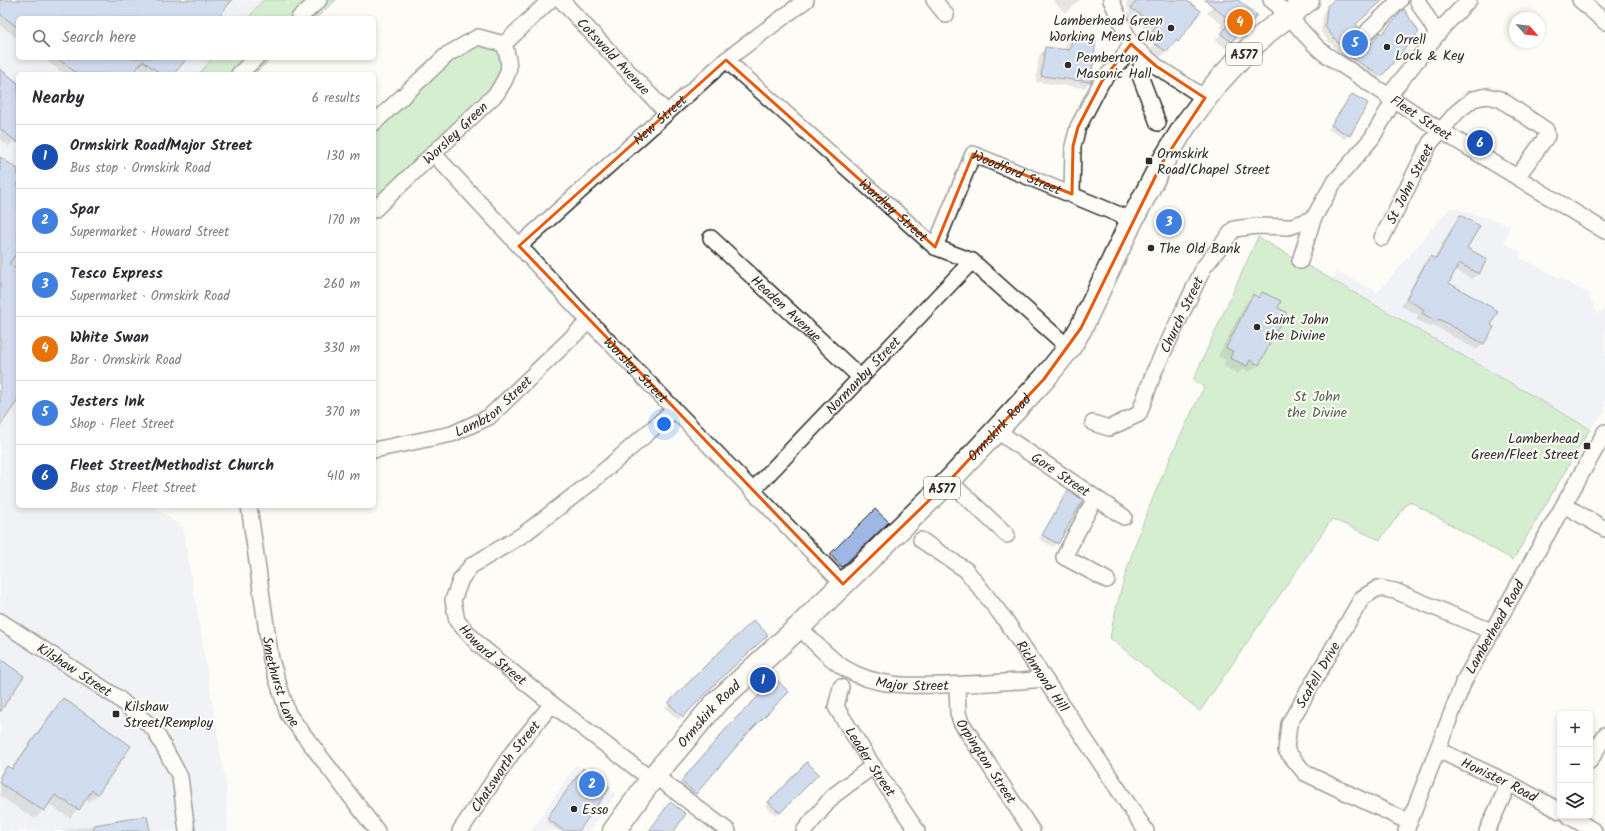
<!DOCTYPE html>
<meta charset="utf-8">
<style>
body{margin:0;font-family:Kalam,sans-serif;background:#f2f2f3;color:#2b2b33}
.controls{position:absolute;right:12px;bottom:12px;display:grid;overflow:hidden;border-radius:6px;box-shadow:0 2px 6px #0003}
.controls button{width:36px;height:36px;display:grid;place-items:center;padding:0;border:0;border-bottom:1px solid #e1e1e2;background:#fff;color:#2b2b33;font:20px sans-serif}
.compass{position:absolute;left:1509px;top:12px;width:36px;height:36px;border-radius:50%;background:#fff;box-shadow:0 2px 6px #0003;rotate:117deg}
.you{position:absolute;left:664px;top:424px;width:14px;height:14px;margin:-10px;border:3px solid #fff;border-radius:50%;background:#1a73e8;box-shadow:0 0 0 6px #1a73e833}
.badge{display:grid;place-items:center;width:26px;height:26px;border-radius:50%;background:#b45309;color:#fff;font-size:13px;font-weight:700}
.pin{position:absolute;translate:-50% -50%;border:2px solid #fff;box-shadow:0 1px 4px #0006}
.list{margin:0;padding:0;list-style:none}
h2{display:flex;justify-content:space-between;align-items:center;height:52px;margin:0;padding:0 16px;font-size:17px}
h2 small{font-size:13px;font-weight:400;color:#7c7c81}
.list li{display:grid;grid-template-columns:26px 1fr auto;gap:12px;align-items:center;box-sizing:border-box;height:64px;padding:0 16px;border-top:1px solid #e1e1e2}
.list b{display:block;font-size:15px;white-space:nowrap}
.list p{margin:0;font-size:13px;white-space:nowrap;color:#7c7c81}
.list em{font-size:13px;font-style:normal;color:#7c7c81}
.icon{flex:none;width:22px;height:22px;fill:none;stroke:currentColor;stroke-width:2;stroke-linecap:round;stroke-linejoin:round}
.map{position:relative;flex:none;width:1605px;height:831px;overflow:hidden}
.search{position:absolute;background:#fff;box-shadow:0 2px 6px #0003;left:16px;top:16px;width:360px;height:44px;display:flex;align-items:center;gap:10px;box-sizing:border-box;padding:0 14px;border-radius:6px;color:#7c7c81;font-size:15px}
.panel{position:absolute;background:#fff;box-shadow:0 2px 6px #0003;left:16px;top:72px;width:360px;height:436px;border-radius:6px}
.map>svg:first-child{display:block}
</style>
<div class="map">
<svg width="1605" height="831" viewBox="0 0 1605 831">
<rect width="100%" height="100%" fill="#fdfcf7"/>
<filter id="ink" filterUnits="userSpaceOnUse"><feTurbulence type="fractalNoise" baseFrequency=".025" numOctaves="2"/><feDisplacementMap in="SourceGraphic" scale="8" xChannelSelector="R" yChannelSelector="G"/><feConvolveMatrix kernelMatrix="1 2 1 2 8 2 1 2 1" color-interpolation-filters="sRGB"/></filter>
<g filter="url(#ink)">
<path fill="#e0e7f1" d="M0,0H263L248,18H18V58H213L199,74H18V506H153L183,527L226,785L228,831H0Z
M1451,207L1510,225L1504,243L1521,252L1519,257L1588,293L1597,314L1605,309V412L1590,429L1332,279L1337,272L1378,292Z
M576,765L616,794L590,831H531Z"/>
<path fill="#a6dda1" stroke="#688466" d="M263,0H336L316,18H248Z
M478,37L504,44L508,75L374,210V123Z
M213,58H272L254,74H199Z
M1258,237L1590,429L1513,560L1409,501L1380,540L1332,519L1200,711L1110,638C1125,553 1166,464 1204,387L1193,380Z"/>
<path fill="#0003" d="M0,0H231L217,18H18V39L0,25Z
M1053,0H1080L1065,13Z
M1128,0H1184L1178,41L1172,47L1170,46L1160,58L1150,50L1155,43L1147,37L1151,32L1126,15L1129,11L1126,3Z
M1217,0H1237L1256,15L1225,48L1216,40L1224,30L1220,27L1222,24L1207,13Z
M1336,0H1382L1355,24L1361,38L1369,41L1371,44L1376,38L1381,75L1377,80L1346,61L1321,32L1323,12Z
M1072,38L1095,40L1090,82L1084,88L1036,82L1039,55L1045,49L1065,51L1066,44Z
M43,58H185L173,74H147L137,67L132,74H64Z
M0,70L18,84V136L9,146L0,139Z
M1352,95L1349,135L1345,139L1328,129Z
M0,160L18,170V399L0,425Z
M1460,216L1466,249L1478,273L1472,279L1455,270L1447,283L1493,327L1483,344L1477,350L1433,325L1430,327L1416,320L1418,315L1401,306L1424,263L1430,257L1434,259L1454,222Z
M1263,293L1258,364L1250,372L1243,369L1238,374L1223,366L1226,360L1218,356L1245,304L1253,296L1257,298Z
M1068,491L1057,543L1053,547L1039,539Z
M875,510L887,522L838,570L826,559Z
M767,635L678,720L665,708L714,659Z
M63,699L98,794L89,802L85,799L70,818L48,804L35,819L0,796V774L7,767L11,769L55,707Z
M729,726L745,734L691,797L678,786Z
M807,763L818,774L776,816L765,806Z
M581,772L577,831H559L546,821Z
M146,817L149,831H59Z"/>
<path fill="#9eb7e4" stroke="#2b2b2b" d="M0,0H232L218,18H18V28L0,14Z
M1137,0H1186L1201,11L1178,42L1176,40L1167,52L1155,44L1160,37L1152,31L1156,26L1131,8Z
M1205,0H1238L1257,15L1250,25L1247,23L1232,42L1221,34L1229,23L1225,20L1227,18Z
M1334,0H1383L1356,24L1359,28L1361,37L1372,43L1380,32L1382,34L1404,9L1419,32L1382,76L1350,57L1325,27L1327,6Z
M1072,37L1096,40L1091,82L1041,76L1045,47L1070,50Z
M57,58H187L174,74H161L143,61L133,74H78Z
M0,69L18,83V143L0,129Z
M1352,94L1368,103L1350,136L1331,125Z
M0,157L18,169V251L9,264L18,270V400L0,426Z
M1460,215L1480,226L1467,248L1487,259L1479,274L1459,263L1449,283L1498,311L1491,325L1494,327L1484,344L1439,319L1437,322L1422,313L1424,309L1406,299L1430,256L1436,259Z
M1262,292L1281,301L1278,308L1286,312L1259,365L1250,360L1247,366L1230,358L1233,351L1226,348L1253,294L1259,298Z
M1068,490L1083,500L1058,544L1042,535Z
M875,509L889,522L842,567L830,554Z
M754,620L768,635L717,682L683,717L668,703L713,658Z
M0,659L24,676L0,712Z
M776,679L789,692L747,734L696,794L681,781L733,721Z
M63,698L131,746L98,794L92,790L79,810L55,795L44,811L0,783V776L7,766L12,769Z
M807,762L819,774L780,813L768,802Z
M583,768L610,787L579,831H564L547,818Z
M670,802L686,814L674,831H649Z
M147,816L150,831H94V825Z"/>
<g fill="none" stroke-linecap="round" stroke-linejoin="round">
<defs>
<g id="minor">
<path id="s1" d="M561,0L667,113"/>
<path d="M934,0L946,15"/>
<path d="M1111,0L1131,44L1156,66L1205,98"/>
<path id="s2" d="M1271,0C1292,15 1304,38 1325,54L1440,130L1605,231"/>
<path d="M1417,0L1437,34"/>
<path d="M1580,0L1605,22"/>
<path d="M299,18L319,0"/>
<path d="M1368,31L1400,0"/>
<path d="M504,44L550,0"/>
<path d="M1144,56L1139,73L1158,123"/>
<path id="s3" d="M726,60L935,247L972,261L1069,348"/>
<path d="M239,74L256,58"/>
<path d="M1388,97L1443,27L1469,0"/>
<path d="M374,123L448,54L478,37L504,44"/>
<path id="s4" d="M433,153L589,321L843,584"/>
<path d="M1072,194L1073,146L1078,127L1102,81L1121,61L1131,44"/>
<path id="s5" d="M374,210L497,93C510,72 512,68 504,44"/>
<path id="s6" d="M711,238L861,378"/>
<path id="s7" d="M1382,238L1430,143L1457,112L1473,99L1487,96L1500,99L1546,130L1547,136L1517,177"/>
<path id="s8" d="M519,246L726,60L806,0"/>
<path id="s9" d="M935,247L973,154L1132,220"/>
<path d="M1300,261L1313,219"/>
<path id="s10" d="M674,410L589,484L524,534L471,566L461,579L453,600L457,621L479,645L552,704L644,774L663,782L728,831"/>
<path id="s11" d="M1093,423L1109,428L1139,414L1154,372L1204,267L1234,229L1257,226L1289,227L1313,219L1333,184L1372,138L1394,100"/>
<path id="s12" d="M997,431L1124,517"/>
<path id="s13" d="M374,450L452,434L489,417L589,321"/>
<path d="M949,481L1007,535"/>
<path id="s14" d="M753,490L972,261"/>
<path d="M1095,498L1064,557L1107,580"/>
<path d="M1564,505L1605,529"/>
<path id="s15" d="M249,506L271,660L288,714L377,831"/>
<path id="s16" d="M921,540L966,570L1006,621L1146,831"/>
<path id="s17" d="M0,621L118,698L154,729L180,777L187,831"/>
<path id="s18" d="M799,627C814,642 828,658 846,669C876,687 910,686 944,685C977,684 1011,682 1044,679"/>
<path id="s19" d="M957,685L958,713L961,722L1032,831"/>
<path id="s20" d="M841,687L836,707L873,766L917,831"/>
<path id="s21" d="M1438,750L1509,783L1560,811"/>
<path d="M1590,761L1605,735"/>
<path d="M1569,816L1594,831"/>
<path id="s22" d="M1409,822L1305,773L1286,750L1289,724L1362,598L1378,588L1395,591L1491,631"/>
<path id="s23" d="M460,831L512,753L552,704"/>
<path d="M804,831L833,796L873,766"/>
<path id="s24" d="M1406,831L1464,681L1605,432"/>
<path d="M1487,831L1509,783"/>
</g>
<g id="highway">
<path id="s25" d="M614,831L653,777L715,704L799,627L949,481L1044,379L1069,348L1081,328L1132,220L1162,163L1186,124L1218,82L1239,59L1266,33L1308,0"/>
</g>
</defs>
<use href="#minor" stroke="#2b2b2b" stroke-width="18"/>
<use href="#highway" stroke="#2b2b2b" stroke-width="25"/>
<use href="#minor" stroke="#fdfcf7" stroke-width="15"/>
<use href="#highway" stroke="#fdfcf7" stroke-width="22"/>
</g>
</g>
<path d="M0 0H1605V831H0ZM1131,44L1156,66L1205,98L1162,163L1081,328L1044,379L949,481L843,584L519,246L726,60L935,247L973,154L1072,194L1073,146L1078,127L1102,81Z" fill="#fdfcf7" fill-opacity=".55" fill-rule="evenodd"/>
<path fill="none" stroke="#e8590c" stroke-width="3" stroke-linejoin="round" d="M1131,44L1156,66L1205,98L1162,163L1081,328L1044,379L949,481L843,584L519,246L726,60L935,247L973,154L1072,194L1073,146L1078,127L1102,81Z"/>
<g fill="#2b2b2b" stroke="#fdfcf7" stroke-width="1.5">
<circle cx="1171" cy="28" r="4"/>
<circle cx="1387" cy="47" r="4"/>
<circle cx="1068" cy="65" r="4"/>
<rect x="1145" y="157" width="8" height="8" rx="2"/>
<circle cx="1151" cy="248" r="4"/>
<circle cx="1257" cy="327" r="4"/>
<rect x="1583" y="442" width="8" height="8" rx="2"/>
<rect x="112" y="710" width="8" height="8" rx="2"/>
<circle cx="574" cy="809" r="4"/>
</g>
<g text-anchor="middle" stroke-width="4" stroke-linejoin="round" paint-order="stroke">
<g fill="#fdfcf7" stroke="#6a6a68" stroke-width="1">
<rect x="1226" y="43" width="36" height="22" rx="3"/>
<rect x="924" y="477" width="36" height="22" rx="3"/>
</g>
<g font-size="13" font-weight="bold" fill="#2b2b2b">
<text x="1244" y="59">A577</text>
<text x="942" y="493">A577</text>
</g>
<g font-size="14" fill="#2b2b2b" stroke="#fdfcf7" text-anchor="start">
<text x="1163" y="25" text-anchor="end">Lamberhead Green<tspan x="1163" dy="16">Working Mens Club</tspan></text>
<text x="1395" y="44">Orrell<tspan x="1395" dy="16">Lock &amp; Key</tspan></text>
<text x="1076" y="62">Pemberton<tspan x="1076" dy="16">Masonic Hall</tspan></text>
<text x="1157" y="158">Ormskirk<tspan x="1157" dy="16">Road/Chapel Street</tspan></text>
<text x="1159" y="253">The Old Bank</text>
<text x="1265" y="324">Saint John<tspan x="1265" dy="16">the Divine</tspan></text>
<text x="1579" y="443" text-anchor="end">Lamberhead<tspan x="1579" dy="16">Green/Fleet Street</tspan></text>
<text x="124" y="711">Kilshaw<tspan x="124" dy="16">Street/Remploy</tspan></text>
<text x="582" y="814">Esso</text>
</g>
<g font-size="14" fill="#2b2b2b" stroke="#fdfcf7">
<text dy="5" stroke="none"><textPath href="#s1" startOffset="77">Cotswold Avenue</textPath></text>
<text dy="5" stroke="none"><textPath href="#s2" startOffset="192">Fleet Street</textPath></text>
<text dy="5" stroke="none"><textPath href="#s8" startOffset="189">New Street</textPath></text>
<text dy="5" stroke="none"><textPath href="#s5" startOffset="112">Worsley Green</textPath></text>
<text dy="5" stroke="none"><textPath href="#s9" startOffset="148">Woodford Street</textPath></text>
<text dy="5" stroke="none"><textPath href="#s7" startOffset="61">St John Street</textPath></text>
<text dy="5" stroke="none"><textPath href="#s3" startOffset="225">Wardley Street</textPath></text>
<text dy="5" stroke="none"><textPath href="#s6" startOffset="103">Headen Avenue</textPath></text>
<text dy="5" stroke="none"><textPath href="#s11" startOffset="158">Church Street</textPath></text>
<text dy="5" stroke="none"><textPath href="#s4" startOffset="297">Worsley Street</textPath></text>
<text dy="5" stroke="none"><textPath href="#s14" startOffset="159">Normanby Street</textPath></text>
<text dy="5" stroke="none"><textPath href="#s13" startOffset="130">Lambton Street</textPath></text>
<text dy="5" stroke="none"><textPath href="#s25" startOffset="559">Ormskirk Road</textPath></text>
<text dy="5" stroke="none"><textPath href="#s12" startOffset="77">Gore Street</textPath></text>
<text dy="5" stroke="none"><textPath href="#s24" startOffset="223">Lamberhead Road</textPath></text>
<text dy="5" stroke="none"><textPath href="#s10" startOffset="366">Howard Street</textPath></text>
<text dy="5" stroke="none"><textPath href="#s17" startOffset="89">Kilshaw Street</textPath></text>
<text dy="5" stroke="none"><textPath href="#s22" startOffset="228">Scafell Drive</textPath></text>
<text dy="5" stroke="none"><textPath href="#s16" startOffset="185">Richmond Hill</textPath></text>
<text dy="5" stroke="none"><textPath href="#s15" startOffset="179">Smethurst Lane</textPath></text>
<text dy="5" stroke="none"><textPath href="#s18" startOffset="132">Major Street</textPath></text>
<text dy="5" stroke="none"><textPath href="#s25" startOffset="151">Ormskirk Road</textPath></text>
<text dy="5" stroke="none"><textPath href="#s19" startOffset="84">Orpington Street</textPath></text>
<text dy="5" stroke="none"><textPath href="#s20" startOffset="85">Leader Street</textPath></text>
<text dy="5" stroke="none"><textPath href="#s23" startOffset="79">Chatsworth Street</textPath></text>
<text dy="5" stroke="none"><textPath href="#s21" startOffset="68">Honister Road</textPath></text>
</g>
<g font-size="14" fill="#50604e" stroke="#fdfcf7">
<text x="1317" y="401">St John<tspan x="1317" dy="16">the Divine</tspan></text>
</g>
</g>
</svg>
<div class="controls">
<button>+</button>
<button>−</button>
<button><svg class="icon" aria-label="layers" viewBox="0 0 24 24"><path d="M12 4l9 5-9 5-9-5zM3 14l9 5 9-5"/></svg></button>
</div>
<svg class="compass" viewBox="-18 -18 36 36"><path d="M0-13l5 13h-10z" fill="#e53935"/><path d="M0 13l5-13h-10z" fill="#7c7c81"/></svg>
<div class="you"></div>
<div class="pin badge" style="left:763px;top:680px;background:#1a4fb4">1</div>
<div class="pin badge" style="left:592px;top:784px;background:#3f7fe0">2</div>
<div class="pin badge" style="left:1169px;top:222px;background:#3f7fe0">3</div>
<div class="pin badge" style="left:1240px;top:22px;background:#e8710a">4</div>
<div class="pin badge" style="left:1355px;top:43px;background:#3f7fe0">5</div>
<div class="pin badge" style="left:1480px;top:143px;background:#1a4fb4">6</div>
<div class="search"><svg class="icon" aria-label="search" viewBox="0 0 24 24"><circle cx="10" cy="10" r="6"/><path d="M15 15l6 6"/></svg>Search here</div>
<section class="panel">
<h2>Nearby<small>6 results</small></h2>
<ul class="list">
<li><span class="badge" style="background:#1a4fb4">1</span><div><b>Ormskirk Road/Major Street</b><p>Bus stop · Ormskirk Road</p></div><em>130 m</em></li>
<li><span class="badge" style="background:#3f7fe0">2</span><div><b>Spar</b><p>Supermarket · Howard Street</p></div><em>170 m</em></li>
<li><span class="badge" style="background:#3f7fe0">3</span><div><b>Tesco Express</b><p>Supermarket · Ormskirk Road</p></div><em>260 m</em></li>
<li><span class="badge" style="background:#e8710a">4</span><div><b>White Swan</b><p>Bar · Ormskirk Road</p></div><em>330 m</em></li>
<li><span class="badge" style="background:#3f7fe0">5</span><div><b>Jesters Ink</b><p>Shop · Fleet Street</p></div><em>370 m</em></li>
<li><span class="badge" style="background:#1a4fb4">6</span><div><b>Fleet Street/Methodist Church</b><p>Bus stop · Fleet Street</p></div><em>410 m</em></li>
</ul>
</section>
</div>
